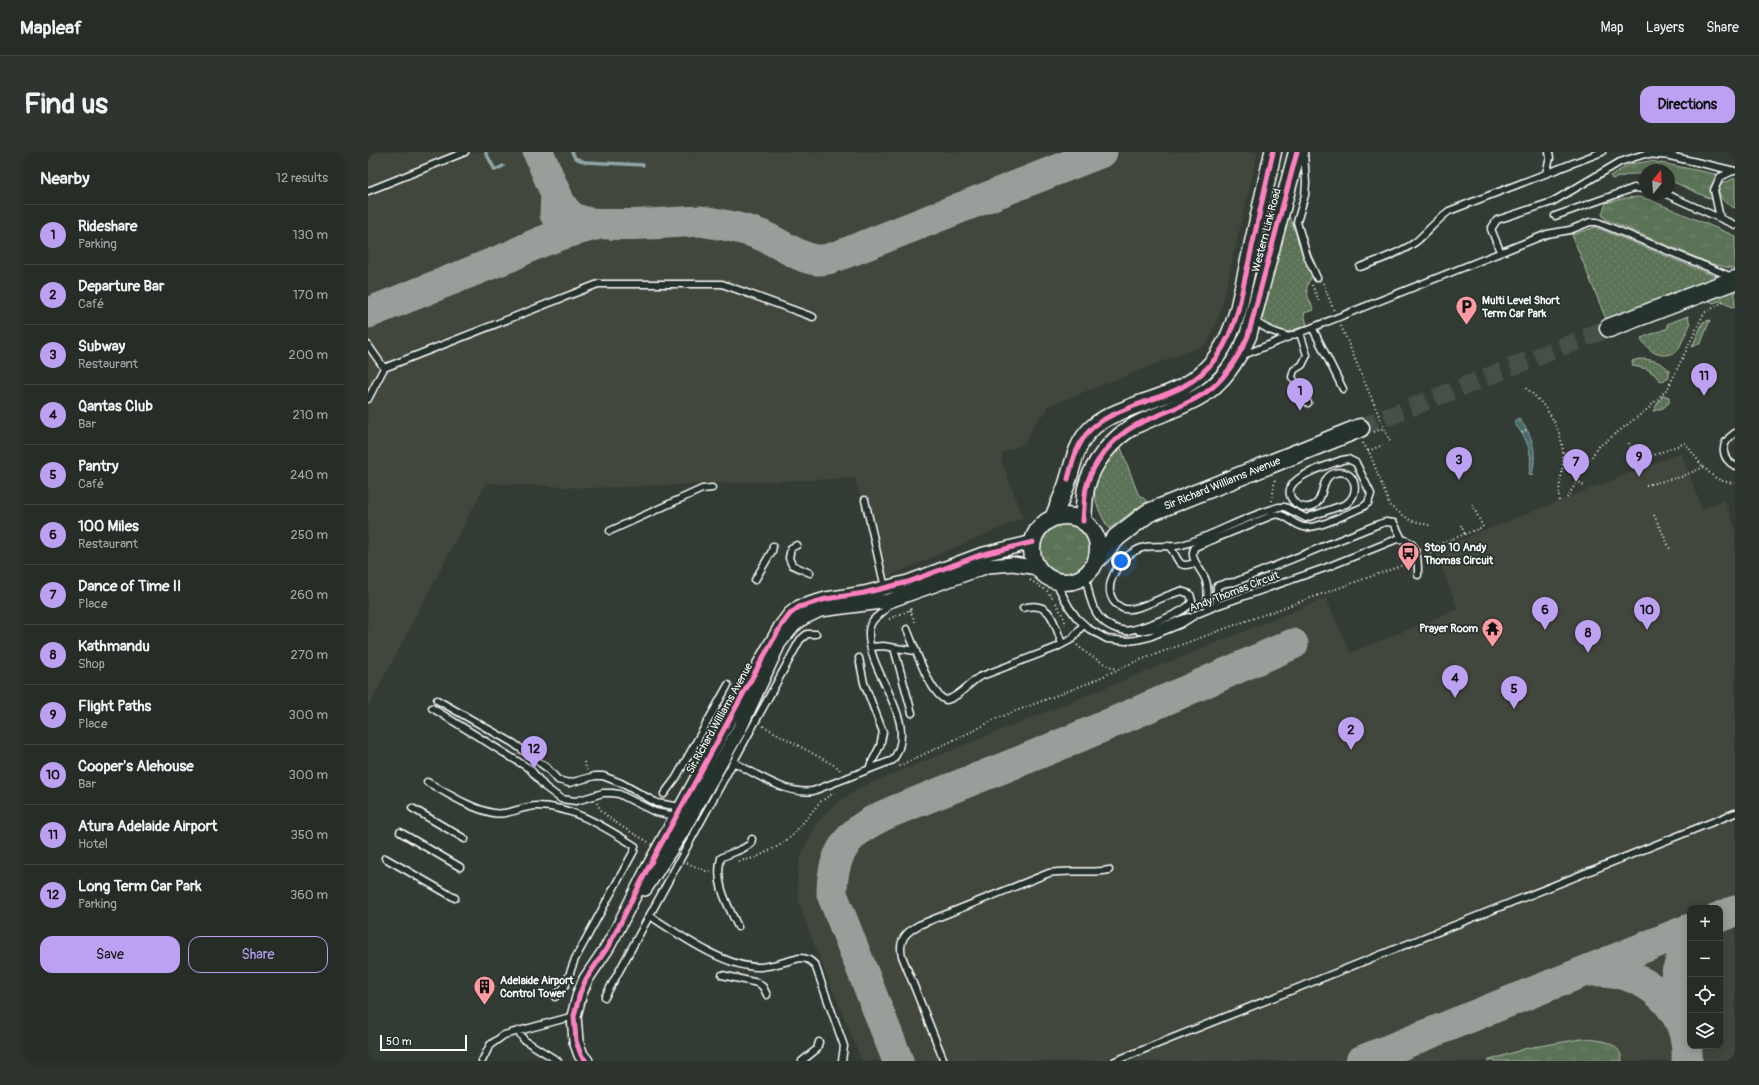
<!DOCTYPE html>
<meta charset="utf-8">
<style>
body{margin:0;font-family:Pangolin,sans-serif;background:#2e352f;color:#f1f3f6}
.controls{position:absolute;right:12px;bottom:12px;display:grid;overflow:hidden;border-radius:8px;box-shadow:0 2px 10px #0003}
.controls button{width:36px;height:36px;display:grid;place-items:center;padding:0;border:0;border-bottom:1px solid #424944;background:#262d27;color:#f1f3f6;font:20px sans-serif}
.compass{position:absolute;left:1271px;top:12px;width:36px;height:36px;border-radius:50%;background:#262d27;box-shadow:0 2px 10px #0003;rotate:18deg}
.scale{position:absolute;left:12px;bottom:10px;width:87px;box-sizing:border-box;padding-left:4px;border:2px solid #fff;border-top:0;font-size:11px;line-height:14px;white-space:nowrap;color:#fff;-webkit-text-stroke:3px #26332d;paint-order:stroke}
.you{position:absolute;left:753px;top:409px;width:14px;height:14px;margin:-10px;border:3px solid #fff;border-radius:50%;background:#1a73e8;box-shadow:0 0 0 6px #1a73e833}
.badge{display:grid;place-items:center;width:26px;height:26px;border-radius:50%;background:#bca0f2;color:#111;font-size:13px;font-weight:700}
.pin{position:absolute;translate:-50% -33px;filter:drop-shadow(0 1px 2px #0008)}
.pin::after{content:'';position:absolute;top:21px;width:14px;height:12px;background:inherit;clip-path:polygon(0 0,100% 0,50% 100%)}
.list{margin:0;padding:0;list-style:none}
h2{display:flex;justify-content:space-between;align-items:center;height:52px;margin:0;padding:0 16px;font-size:17px}
h2 small{font-size:13px;font-weight:400;color:#a4a8a7}
.list li{display:grid;grid-template-columns:26px 1fr auto;gap:12px;align-items:center;box-sizing:border-box;height:60px;padding:0 16px;border-top:1px solid #424944}
.list b{display:block;font-size:15px;white-space:nowrap}
.list p{margin:0;font-size:13px;white-space:nowrap;color:#a4a8a7}
.list em{font-size:13px;font-style:normal;color:#a4a8a7}
.actions{display:flex;gap:8px;padding:12px 16px}
.actions a{flex:1;padding:9px 0;border:1px solid #bca0f2;border-radius:12px;text-align:center;font-size:14px;color:#bca0f2}
.actions .main{background:#bca0f2;color:#111}
.icon{flex:none;width:22px;height:22px;fill:none;stroke:currentColor;stroke-width:2;stroke-linecap:round;stroke-linejoin:round}
.map{position:relative;flex:none;width:1367px;height:909px;overflow:hidden;border-radius:12px}
header{display:flex;align-items:center;gap:24px;box-sizing:border-box;height:56px;padding:0 20px;background:#262d27;border-bottom:1px solid #424944}
header strong{font-size:19px}
nav{display:flex;gap:22px;margin-inline-start:auto;font-size:14px}
.intro{display:flex;align-items:center;justify-content:space-between;box-sizing:border-box;height:96px;padding:0 24px}
h1{margin:0;font-size:28px}
.button{padding:10px 18px;border-radius:12px;background:#bca0f2;color:#111;font-size:14px;font-weight:700}
main{display:flex;gap:24px;padding:0 24px}
aside{flex:1;background:#262d27;border-radius:12px;box-shadow:0 2px 10px #0003}
.map>svg:first-child{display:block}
</style>
<header>
<strong>Mapleaf</strong>
<nav><a>Map</a><a>Layers</a><a>Share</a></nav>
</header>
<div class="intro"><h1>Find us</h1><a class="button">Directions</a></div>
<main>
<aside>
<h2>Nearby<small>12 results</small></h2>
<ul class="list">
<li><span class="badge">1</span><div><b>Rideshare</b><p>Parking</p></div><em>130 m</em></li>
<li><span class="badge">2</span><div><b>Departure Bar</b><p>Café</p></div><em>170 m</em></li>
<li><span class="badge">3</span><div><b>Subway</b><p>Restaurant</p></div><em>200 m</em></li>
<li><span class="badge">4</span><div><b>Qantas Club</b><p>Bar</p></div><em>210 m</em></li>
<li><span class="badge">5</span><div><b>Pantry</b><p>Café</p></div><em>240 m</em></li>
<li><span class="badge">6</span><div><b>100 Miles</b><p>Restaurant</p></div><em>250 m</em></li>
<li><span class="badge">7</span><div><b>Dance of Time II</b><p>Place</p></div><em>260 m</em></li>
<li><span class="badge">8</span><div><b>Kathmandu</b><p>Shop</p></div><em>270 m</em></li>
<li><span class="badge">9</span><div><b>Flight Paths</b><p>Place</p></div><em>300 m</em></li>
<li><span class="badge">10</span><div><b>Cooper's Alehouse</b><p>Bar</p></div><em>300 m</em></li>
<li><span class="badge">11</span><div><b>Atura Adelaide Airport</b><p>Hotel</p></div><em>350 m</em></li>
<li><span class="badge">12</span><div><b>Long Term Car Park</b><p>Parking</p></div><em>360 m</em></li>
</ul>
<div class="actions"><a class="main">Save</a><a>Share</a></div>
</aside>
<div class="map">
<svg width="1367" height="909" viewBox="0 0 1367 909">
<defs>
<pattern id="grass-tufts" width="24" height="20" patternUnits="userSpaceOnUse"><rect width="24" height="20" fill="#5b7256"/><path d="M3 7l-1-3M5 7V3M7 7l1-3M15 17l-1-3M17 17v-4M19 17l1-3" fill="none" stroke="#74876f"/></pattern>
<pattern id="garden-dots" width="8" height="8" patternUnits="userSpaceOnUse"><rect width="8" height="8" fill="#5b7256"/><path d="M2 2h.1M6 6h.1" fill="none" stroke="#74876f" stroke-width="1.8" stroke-linecap="round"/></pattern>
<pattern id="water-ripples" width="26" height="14" patternUnits="userSpaceOnUse"><rect width="26" height="14" fill="#476b6c"/><path d="M2 4q2-2 4 0t4 0M15 11q2-2 4 0t4 0" fill="none" stroke="#638182"/></pattern>
</defs>
<rect width="100%" height="100%" fill="#333c34"/>
<filter id="ink" filterUnits="userSpaceOnUse"><feTurbulence type="fractalNoise" baseFrequency=".025" numOctaves="2"/><feDisplacementMap in="SourceGraphic" scale="8" xChannelSelector="R" yChannelSelector="G"/><feConvolveMatrix kernelMatrix="1 2 1 2 8 2 1 2 1" color-interpolation-filters="sRGB"/></filter>
<g filter="url(#ink)">
<path fill="#42473c" fill-rule="evenodd" d="M0,0H890L851,164L839,192L680,254L678,260L668,269L657,291L633,301L635,306L633,308L655,366L516,426L487,326L221,336L118,331L0,555Z
M1313,301L1334,357L1356,348L1367,375V909H494L444,787L431,750L429,727L432,706L449,670L466,654L491,636L958,446L982,501L1090,457L1067,398ZM1322,756H1352V894H1322Z"/>
<path fill="url(#grass-tufts)" stroke="#adb8aa" d="M1283,9L1352,23C1343,31 1342,37 1345,48L1301,28V18H1277V22H1264L1244,27L1242,24L1262,12Z
M1367,26V56C1357,52 1353,48 1350,37L1353,32Z
M1271,45L1282,48L1367,84V117L1344,112L1237,67L1234,62L1238,51L1258,46Z
M672 397a26 26 0 1 1 52 0a26 26 0 1 1-52 0Z
M1213,887C1229,888 1253,888 1254,909H1119L1159,896Z"/>
<path fill="url(#garden-dots)" stroke="#adb8aa" d="M920,62L945,124C934,136 940,145 946,158L936,161L939,173L916,181C906,175 895,173 895,159Z
M1227,75L1349,125V128L1238,167L1204,83Z
M1367,136V156L1351,149L1346,151L1336,147Z
M1320,164L1322,173L1310,198C1296,209 1280,201 1273,186L1300,176L1299,172Z
M1342,168L1333,191L1324,195L1335,170Z
M1271,207C1282,207 1293,209 1301,218V226L1296,229L1291,228L1286,222L1279,217L1265,214L1264,209Z
M1295,243L1301,245V251L1295,256L1285,259Z
M752,293L770,342L780,350L766,358L741,377C717,338 725,326 752,293Z"/>
<path fill="url(#water-ripples)" stroke="#91a6a7" d="M1150,266C1166,283 1169,301 1164,323L1161,322C1166,302 1159,286 1146,271Z"/>
<g fill="none" stroke-linecap="round" stroke-linejoin="round">
<path stroke="#91a6a7" stroke-width="3.5" d="M204,0L207,6L217,10L275,13
M118,1L127,18L135,14"/>
<path stroke="#999e9a" stroke-width="31" d="M170,0L188,42L187,62
M188,42C192,52 197,61 206,66C230,78 304,70 333,69C352,72 372,75 390,82C408,88 431,107 450,108C460,109 473,102 483,99L734,0
M0,161L143,104C173,88 199,80 232,72
M1352,765L1367,759
M1221,819C1274,815 1322,854 1319,909
M1311,868C1301,843 1307,814 1322,793
M530,909L464,742C464,720 468,701 484,684C502,666 536,655 559,646C591,633 623,621 655,608C745,572 835,531 925,492
M993,909L1322,777"/>
<path stroke="#475048" stroke-width="18" stroke-dasharray="18 9" stroke-linecap="butt" d="M992,276L1241,176"/>
<defs>
<path id="service" d="M936,0L938,31L937,43L929,70L939,104L949,126
M1302,4L1367,19
M1178,21L1182,6L1181,0
M0,39L97,0
M1298,42L1367,73
M1187,64L1266,36L1277,37
M1352,66L1346,38L1352,25L1365,19
M1132,99L1123,77L1129,68L1184,50L1252,10L1277,2L1305,4
M992,115C1009,109 1035,100 1049,89C1060,79 1069,68 1081,59L1234,0
M886,169L901,178L921,185
M945,177L975,237
M932,181L939,203L934,213L926,218L924,225L940,251
M0,193L16,216L0,247
M873,204L1179,82L1202,78L1222,70H1229L1364,125
M16,216L230,132H354L445,165
M1367,281C1352,291 1352,305 1367,314
M497,348L517,436
M242,379L334,337L344,336
M429,393L423,396L421,406L424,413L442,421
M800,394C808,398 808,414 818,413C821,413 825,411 828,411
M718,423C721,451 728,476 760,479
M387,428L404,399L405,394
M687,429L701,455L709,466L721,477L739,487L758,489L768,488L781,485L813,472L829,462L848,454L957,416L1029,387C1051,387 1050,407 1050,423
M848,454L849,434L858,431L867,430L1011,372L1018,370L1026,371L1034,387
M655,456C683,448 686,470 694,492
M539,477C546,493 562,543 578,548C590,546 600,532 611,525L687,496L704,487L715,473
M758,479C771,477 819,461 824,449L822,442L813,439C799,442 771,459 758,457C754,457 751,454 748,452C732,436 751,407 767,399C782,390 798,397 814,393C847,383 877,364 911,355H917L938,366L978,352C994,341 987,316 967,321C950,325 959,352 941,355C935,356 928,353 925,349C908,326 960,314 974,308L980,307L988,311L1003,342L1000,351L995,355C980,361 951,377 936,375C924,373 918,360 905,363L827,395C819,406 835,418 838,429C841,438 839,449 839,458
M771,479L789,476L820,465
M503,495L515,494L548,499
M526,496L544,561
M491,506L496,531L515,580L512,594L502,614
M69,548L145,591L179,616L190,628L201,631L227,624H235L253,631L289,651L313,655
M64,556L162,617L177,635L193,647L208,649L235,641H244L251,642L287,660L308,664
M365,610C389,622 418,643 445,639L525,608C553,568 499,522 501,480C502,461 520,464 521,448
M59,630C79,641 101,656 125,661C140,664 154,654 169,654C205,654 238,676 267,694L266,699L207,807L197,834L187,845
M296,642L308,626L360,533
M44,656L97,687
M32,680L92,715
M17,706L87,746
M282,764C310,782 359,817 393,815C406,814 419,809 432,806C439,806 442,808 447,813L476,894L474,909
M370,775C360,753 346,731 353,706C363,700 375,699 383,691L384,687
M354,823L390,831L395,835L399,843
M237,845L432,488L439,482H448
M150,879L156,888L190,909
M114,909L122,893L136,883L206,864
M434,909L449,897L451,890
M576,909L534,804C530,788 538,780 551,773L681,721C701,717 721,722 741,718
M747,909L1367,661"/>
<path id="minor" d="M277,737L312,683L372,576L411,491L425,474L435,466L452,458L521,449L620,414L645,412L670,416
M218,909L213,903L208,889L206,864L212,841L218,827L239,796L250,776L280,716L396,504L413,474L422,462L431,455L458,447L496,441L540,430L612,403L665,390"/>
<path id="tertiary" d="M664 397a33 33 0 1 1 66 0a33 33 0 1 1-66 0Z
M685,366C689,356 693,347 697,337C705,316 706,294 723,277C735,265 751,260 766,254C782,248 800,243 815,235C845,218 861,191 870,158L905,0
M715,369C716,358 716,347 718,336C724,311 745,285 768,273C790,262 816,255 837,241C857,228 870,206 880,184L929,0"/>
<path id="secondary" d="M1241,176L1367,128
M730,406L749,385L780,361L992,276"/>
</defs>
<use href="#service" stroke="#fff" stroke-width="9"/>
<use href="#minor" stroke="#fff" stroke-width="16"/>
<use href="#tertiary" stroke="#fff" stroke-width="19"/>
<use href="#secondary" stroke="#fff" stroke-width="21"/>
<path stroke="#fff" stroke-width="2" stroke-dasharray="1 3" stroke-linecap="butt" d="M955,131L966,159
M944,133L951,149
M973,174L1022,290
M1158,236C1180,254 1197,280 1195,310C1194,323 1190,336 1191,349
M1006,280L1016,276
M1154,281L1159,277
M995,291L1002,302L1022,354L1042,368L1064,374
M1261,291L1270,314
M1000,299L1015,293
M1268,310L1317,291L1335,315
M1202,313L1210,329L1217,335
M1278,333L1313,325L1336,315C1345,326 1353,330 1367,331
M1199,346L1229,296L1281,256L1300,236L1336,161L1355,150
M904,349L907,325
M1286,363L1303,399
M1093,373L1097,383
M1058,405L1064,403L1061,396L1115,375L1104,352
M662,428L679,439L686,448
M688,451L697,468V473
M542,458L548,472
M521,467L542,458L544,454
M709,493C722,505 734,511 751,518
M395,574L471,616L472,619
M216,610L219,618
M531,614L609,577L627,567L718,532L764,511L875,470L1041,411
M229,651C235,667 266,681 280,690
M371,709L387,706L412,693L424,684L452,650L466,641
M319,711L338,719H343"/>
<use href="#service" stroke="#26332d" stroke-width="6"/>
<use href="#minor" stroke="#26332d" stroke-width="13"/>
<use href="#tertiary" stroke="#26332d" stroke-width="16"/>
<use href="#secondary" stroke="#26332d" stroke-width="18"/>
<defs>
<path id="cycleway" d="M700,327C705,308 709,291 723,277C734,266 751,260 766,254C781,248 799,243 814,235C845,219 861,191 870,158L905,0
M715,369C716,358 716,347 718,336C724,311 745,285 768,273C790,262 816,255 837,241C857,228 870,206 880,184L929,0
M218,909L213,903L208,889L206,864L212,841L218,827L239,796L250,776L280,716L396,504L413,474L422,462L431,455L458,447L496,441L540,430L612,403L665,390"/>
</defs>
<use href="#cycleway" stroke="#26332d" stroke-width="8"/>
<use href="#cycleway" stroke="#ff80c0" stroke-width="5"/>
</g>
</g>
<defs>
<symbol id="parking-pin" viewBox="-11 -11 22 30"><path d="M0 17L-7.5 6A9.5 9.5 0 1 1 7.5 6Z" fill="#ff9aa2" stroke="#26332d"/><path d="M-3.5-5.5H1a3.5 3.5 0 0 1 0 7H-1V5.5H-3.5ZM-1-3.4V-.6H.8a1.4 1.4 0 0 0 0-2.8Z" fill="#111"/></symbol>
<symbol id="bus-pin" viewBox="-11 -11 22 30"><path d="M0 17L-7.5 6A9.5 9.5 0 1 1 7.5 6Z" fill="#ff9aa2" stroke="#26332d"/><path d="M-5-6H5V4H4V6H2V4H-2V6H-4V4H-5ZM-3.5-4V0h7V-4ZM-3.5 1.2v1.5H-2V1.2ZM2 1.2v1.5H3.5V1.2Z" fill="#111"/></symbol>
<symbol id="temple-pin" viewBox="-11 -11 22 30"><path d="M0 17L-7.5 6A9.5 9.5 0 1 1 7.5 6Z" fill="#ff9aa2" stroke="#26332d"/><path d="M0-6L5-2H3V0L6.5 2.5H4V6H1.5V3h-3V6H-4V2.5H-6.5L-3 0V-2H-5Z" fill="#111"/></symbol>
<symbol id="building-pin" viewBox="-11 -11 22 30"><path d="M0 17L-7.5 6A9.5 9.5 0 1 1 7.5 6Z" fill="#ff9aa2" stroke="#26332d"/><path d="M-4-6H4V6H1V3H-1V6H-4ZM-2.5-4.3h1.7v1.8h-1.7ZM.8-4.3h1.7v1.8H.8ZM-2.5-1h1.7V.8h-1.7ZM.8-1h1.7V.8H.8Z" fill="#111"/></symbol>
</defs>
<g fill-rule="evenodd">
<use href="#parking-pin" x="1086" y="142" width="25" height="34"/>
<use href="#bus-pin" x="1028" y="388" width="25" height="34"/>
<use href="#temple-pin" x="1112" y="464" width="25" height="34"/>
<use href="#building-pin" x="104" y="822" width="25" height="34"/>
</g>
<g text-anchor="middle" stroke-width="3.5" stroke-linejoin="round" paint-order="stroke">
<g font-size="11" fill="#fff" stroke="#26332d">
<text transform="translate(898 78) rotate(-75)" y="4">Western Link Road</text>
<text transform="translate(854 331) rotate(-22)" y="4">Sir Richard Williams Avenue</text>
<text transform="translate(866 439) rotate(-21)" y="4">Andy Thomas Circuit</text>
<text transform="translate(351 566) rotate(-61)" y="4">Sir Richard Williams Avenue</text>
</g>
<g font-size="11" font-weight="bold" fill="#fff" stroke="#26332d" text-anchor="start">
<text x="1114" y="152">Multi Level Short<tspan x="1114" dy="13">Term Car Park</tspan></text>
<text x="1056" y="399">Stop 10 Andy<tspan x="1056" dy="13">Thomas Circuit</tspan></text>
<text x="1110" y="480" text-anchor="end">Prayer Room</text>
<text x="132" y="832">Adelaide Airport<tspan x="132" dy="13">Control Tower</tspan></text>
</g>
</g>
</svg>
<div class="controls">
<button>+</button>
<button>−</button>
<button><svg class="icon" aria-label="locate" viewBox="0 0 24 24"><circle cx="12" cy="12" r="6"/><path d="M12 2v4M12 18v4M2 12h4M18 12h4"/></svg></button>
<button><svg class="icon" aria-label="layers" viewBox="0 0 24 24"><path d="M12 4l9 5-9 5-9-5zM3 14l9 5 9-5"/></svg></button>
</div>
<svg class="compass" viewBox="-18 -18 36 36"><path d="M0-13l5 13h-10z" fill="#e53935"/><path d="M0 13l5-13h-10z" fill="#a4a8a7"/></svg>
<div class="scale">50 m</div>
<div class="you"></div>
<div class="pin badge" style="left:932px;top:259px">1</div>
<div class="pin badge" style="left:983px;top:598px">2</div>
<div class="pin badge" style="left:1091px;top:328px">3</div>
<div class="pin badge" style="left:1087px;top:546px">4</div>
<div class="pin badge" style="left:1146px;top:557px">5</div>
<div class="pin badge" style="left:1177px;top:478px">6</div>
<div class="pin badge" style="left:1208px;top:330px">7</div>
<div class="pin badge" style="left:1220px;top:501px">8</div>
<div class="pin badge" style="left:1271px;top:325px">9</div>
<div class="pin badge" style="left:1279px;top:478px">10</div>
<div class="pin badge" style="left:1336px;top:244px">11</div>
<div class="pin badge" style="left:166px;top:617px">12</div>
</div>
</main>
